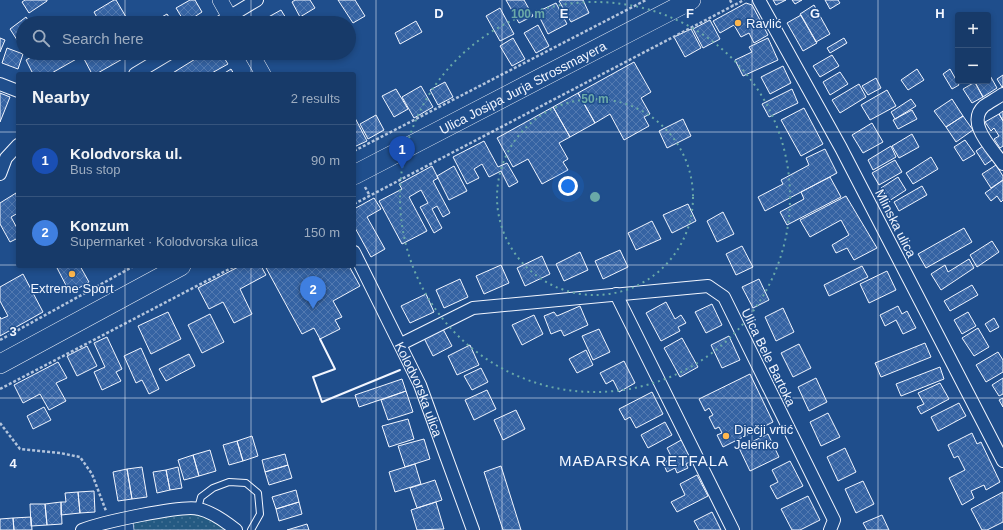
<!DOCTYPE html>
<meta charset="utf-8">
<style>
body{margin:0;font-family:Helvetica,sans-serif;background:#244571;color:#f1f3f6}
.controls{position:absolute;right:12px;top:12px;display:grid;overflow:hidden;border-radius:4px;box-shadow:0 2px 6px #0003}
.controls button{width:36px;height:36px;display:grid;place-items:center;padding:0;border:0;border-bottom:1px solid #36547d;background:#173a69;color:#f1f3f6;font:20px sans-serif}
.you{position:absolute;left:568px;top:186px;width:14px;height:14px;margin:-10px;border:3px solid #fff;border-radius:50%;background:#1a73e8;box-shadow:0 0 0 6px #1a73e833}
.badge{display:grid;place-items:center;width:26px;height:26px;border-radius:50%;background:#e797bd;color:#fff;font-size:13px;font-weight:700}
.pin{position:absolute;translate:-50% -33px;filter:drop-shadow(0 1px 2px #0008)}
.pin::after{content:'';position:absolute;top:21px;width:14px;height:12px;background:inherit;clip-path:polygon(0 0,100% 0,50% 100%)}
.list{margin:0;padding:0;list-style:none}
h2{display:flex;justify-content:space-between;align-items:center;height:52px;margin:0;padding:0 16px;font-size:17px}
h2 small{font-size:13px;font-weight:400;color:#9eadc0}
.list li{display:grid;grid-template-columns:26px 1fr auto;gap:12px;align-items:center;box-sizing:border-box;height:72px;padding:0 16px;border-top:1px solid #36547d}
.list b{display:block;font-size:15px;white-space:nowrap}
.list p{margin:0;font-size:13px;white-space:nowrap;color:#9eadc0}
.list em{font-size:13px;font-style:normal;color:#9eadc0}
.icon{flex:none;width:22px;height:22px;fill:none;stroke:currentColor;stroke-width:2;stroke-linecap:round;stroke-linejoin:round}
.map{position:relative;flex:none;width:1003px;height:530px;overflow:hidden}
.search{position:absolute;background:#173a69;box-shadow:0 2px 6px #0003;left:16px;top:16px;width:340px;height:44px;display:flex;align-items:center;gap:10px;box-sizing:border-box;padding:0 14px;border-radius:22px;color:#9eadc0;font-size:15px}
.panel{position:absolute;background:#173a69;box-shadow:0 2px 6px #0003;left:16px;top:72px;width:340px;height:196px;border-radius:4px}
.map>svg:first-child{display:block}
</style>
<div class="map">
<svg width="1003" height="530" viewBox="0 0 1003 530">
<defs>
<pattern id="park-dots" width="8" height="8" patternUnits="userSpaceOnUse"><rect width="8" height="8" fill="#245a82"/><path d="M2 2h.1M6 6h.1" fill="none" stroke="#447295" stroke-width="1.8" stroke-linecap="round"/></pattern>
<pattern id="building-cross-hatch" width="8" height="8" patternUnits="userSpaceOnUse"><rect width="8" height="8" fill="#3563a3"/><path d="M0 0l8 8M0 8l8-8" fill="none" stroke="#537ab1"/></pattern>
</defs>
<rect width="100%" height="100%" fill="#1f4e8c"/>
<path fill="url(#park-dots)" stroke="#a8bbd7" d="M197,513L223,525L229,530H134L133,522L165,516Z"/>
<path fill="url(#building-cross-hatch)" stroke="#f2f6ff" d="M25,0H47V1L29,13L22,2Z
M114,0H116L129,22L100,23L94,12Z
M190,0H195L202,12L185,23L176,8Z
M295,0H310L315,8L300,17L292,2Z
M338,0H355L365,16L353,23Z
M506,0H524L533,16L519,23Z
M562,0H583L589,13L571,22L559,1Z
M773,0H786L776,5Z
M792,0H802L795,4Z
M825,0H838L840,3L830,9Z
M556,3L567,24L548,34L537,12Z
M746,3L752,5L768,35L754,43L749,33L741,37L734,25L720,33L713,21Z
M814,5L830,34L816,42L800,14Z
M500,8L514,34L500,41L486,16Z
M281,10L289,23H265L263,20Z
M167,14L173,23H151Z
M801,15L817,43L803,51L787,23Z
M26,17L30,23H23V40L19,43L10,29Z
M710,20L720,39L703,48L693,29Z
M416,21L422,32L400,44L395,33Z
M538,25L549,46L536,53L524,33Z
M691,29L701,48L685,57L674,37Z
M0,38L5,40L0,52Z
M513,38L525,59L512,66L500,46Z
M768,38L778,60L743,76L735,60L752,52L749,47Z
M844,38L847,43L830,53L827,48Z
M7,48L23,54L18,69L2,63Z
M38,53H78L80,57L50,74H33L26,60Z
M90,53H133L96,74H92L83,57Z
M205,53H221L228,64L210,74H171Z
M832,55L839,66L820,77L813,66Z
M634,62L651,92L641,98L650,114L644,117L649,126L624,140L610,114L595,123L578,93Z
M783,66L791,83L770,94L761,77Z
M231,69L234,74H223Z
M917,69L924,80L908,90L901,80Z
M950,69L959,85L952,89L943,74Z
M840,72L848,84L830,95L823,82Z
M988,72L997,88L983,97L974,81H988Z
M1003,75V86L1002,87L997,79Z
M876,78L881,88L868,95L862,86Z
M445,82L453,97L438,105L430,90Z
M975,82L983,97L972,103L963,89Z
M859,84L866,97L840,113L832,100Z
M421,86L433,107L414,118L402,97Z
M396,89L408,109L394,117L382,96Z
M792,89L798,103L769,117L762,104Z
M887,90L896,106L870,120L861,105Z
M0,93L10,97L0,122Z
M578,93L595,123L570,137L553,107Z
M911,99L916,106L895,119L891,112Z
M952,99L963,116L946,127L934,111Z
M553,107L570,137L559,143L568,159L563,162L568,170L542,184L528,159L513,167L497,138Z
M804,108L823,144L801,156L781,120Z
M912,110L917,119L898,129L893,120Z
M1003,111V121L999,114Z
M999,114L1003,121V146L1000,148L994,139L999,136L994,128L991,131L985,122Z
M376,115L384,130L368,139L360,124Z
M354,116L367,141L354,147Z
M963,116L973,130L956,142L946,127Z
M683,119L691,136L667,148L659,131Z
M872,123L883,142L863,153L852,135Z
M912,134L919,147L899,158L892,146Z
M965,140L975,154L963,161L954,147Z
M484,141L498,167L507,163L518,182L509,187L501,171L489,177L482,164L474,169L479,178L467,184L453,157Z
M891,146L896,157L873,170L868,160Z
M983,146L992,160L985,165L976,151Z
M825,149L837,173L765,211L758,197L783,184L781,180L809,165L806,158Z
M931,157L938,169L913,184L906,173Z
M895,160L902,172L879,185L872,173Z
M996,165L1003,176V180L991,188L982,174Z
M432,166L438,178L433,181L450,213L443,217L437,206L432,209L442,228L434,233L420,207L428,203L421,190L409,197L427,231L402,244L379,201L402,189L399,184Z
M454,166L467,191L449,200L437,176Z
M830,177L841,197L787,225L780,212L804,199L801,192Z
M898,177L906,190L889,201L881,188Z
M1003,180V200L1001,202L997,196L991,201L985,193Z
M922,186L927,195L899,211L894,202Z
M16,193L18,213L11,217L18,230V238L10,242L0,224V203Z
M846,196L877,248L854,260L847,248L836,253L832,245L849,235L841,220L810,237L800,220Z
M374,198L381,209L367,217L385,249L371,257L354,226V209Z
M688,204L696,221L672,233L663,215Z
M723,212L734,234L717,242L707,221Z
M652,221L661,239L636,250L628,233Z
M964,228L972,242L926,268L918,254Z
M992,241L999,252L977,267L970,255Z
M742,246L753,267L736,275L726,254Z
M620,250L628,267L603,279L595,261Z
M580,252L588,270L564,281L556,264Z
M542,256L550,274L525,286L517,268Z
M969,259L974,268L941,290L931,274L945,265L948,272Z
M501,265L509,283L484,294L476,276Z
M56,266H80L89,282L70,293Z
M240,266H261L266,275L240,289L252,314L234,323L223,302L209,309L198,288Z
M265,266H349L360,286L333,301L342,317L335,320L340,329L320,339L314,328L302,334Z
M862,266L868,277L829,296L824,285Z
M887,271L896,290L869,303L860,284Z
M23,274L43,312L0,336V317L1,319L8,316L0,301V287Z
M460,279L468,297L444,308L436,290Z
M759,279L769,300L753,308L742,287Z
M972,285L978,295L950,311L944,301Z
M426,294L434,312L410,323L401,306Z
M666,302L675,319L681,315L686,323L678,327L680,331L661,341L646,313Z
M712,304L722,325L706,333L695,312Z
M580,306L588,325L564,336L561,330L551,334L544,316L554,312L557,316Z
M898,306L902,314L907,311L916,328L903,334L896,320L885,326L880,315Z
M783,308L794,332L776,341L765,317Z
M168,312L181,339L151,354L138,326Z
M968,312L976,326L962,334L954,320Z
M210,314L224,342L202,353L188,325Z
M534,315L543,334L522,345L512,325Z
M994,318L999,327L990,332L985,324Z
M978,328L989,347L974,356L962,338Z
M443,329L452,346L433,356L424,338Z
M599,329L610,352L593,360L582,336Z
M729,336L740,360L722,368L711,345Z
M107,337L122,369L116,372L121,381L102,390L94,372L105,367L94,343Z
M682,338L698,367L680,377L664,348Z
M925,343L931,357L881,377L875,363Z
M799,344L811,368L793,377L781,353Z
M470,345L479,365L457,375L448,356Z
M87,346L97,366L77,376L67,356Z
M141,348L159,389L149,394L142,380L136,383L124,356Z
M586,350L593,365L577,373L569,359Z
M998,352L1003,360V372L986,382L976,365Z
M189,354L195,366L166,381L159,369Z
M624,361L635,383L619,392L613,380L606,384L600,373Z
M58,362L67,378L56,383L66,401L49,410L40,394L23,403L14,385Z
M940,367L944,379L901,396L896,384Z
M481,368L488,382L472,390L464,376Z
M750,374L773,422L723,447L717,435L722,433L719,427L715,429L709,417L713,415L709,408L705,411L699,399Z
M816,378L827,402L809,411L798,387Z
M1003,378V394L999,396L992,385Z
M402,379L406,391L359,407L355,395Z
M940,383L949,399L921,414L917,407L924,404L918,393Z
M487,390L496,409L474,420L465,400Z
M406,391L413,412L388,420L381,400Z
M652,392L663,414L636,428L630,417L625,420L619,409Z
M1003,398V407L999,400Z
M959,403L966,416L938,431L931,417Z
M44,407L51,420L33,429L27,416Z
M516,410L525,429L503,440L494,420Z
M828,413L840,437L821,446L810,422Z
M408,419L414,439L389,447L382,426Z
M665,422L672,435L648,448L641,435Z
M972,433L977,444L981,442L1000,482L986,490L984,485L971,491L974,498L962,505L949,478L965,470L958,456L954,458L948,445Z
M768,434L779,457L750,471L739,448Z
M252,436L258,456L243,461L237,441Z
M424,439L430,459L405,467L398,446Z
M683,439L694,459L686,464L688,468L677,473L675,468L667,472L663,463L672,458L667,448Z
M237,441L243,461L229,465L223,445Z
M845,448L856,472L838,481L827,457Z
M210,450L216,471L199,476L193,455Z
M285,454L288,465L265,472L262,460Z
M193,455L199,476L184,480L178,460Z
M790,461L803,486L777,499L770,486L778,482L772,470Z
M415,464L421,484L395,492L389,472Z
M288,465L292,478L269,485L265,472Z
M501,466L521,530H503L484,472Z
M142,467L147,497L132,499L127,469Z
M178,467L182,488L170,490L166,470Z
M127,469L132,499L118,501L113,472Z
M166,470L170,490L157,493L153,472Z
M697,475L708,496L677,512L671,502L685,495L680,484Z
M435,480L442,500L417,508L410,488Z
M863,481L874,504L856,513L845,489Z
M296,490L299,502L276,509L272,497Z
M94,491L95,512L80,513L78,492Z
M78,492L80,513L61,515V502H66L65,493Z
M1003,492V522L987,530H982L971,509Z
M808,496L820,520L800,530H792L781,509Z
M61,502L62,524L47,525L45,504Z
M299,502L302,514L279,521L276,509Z
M436,502L444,529L417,530L411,510Z
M30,504H45L47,525L31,526Z
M712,512L721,530H699L694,521Z
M882,515L889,530H867L863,523Z
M31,517L32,530H14L13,518Z
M13,518L14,530H0V519Z
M307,524L309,530H287Z"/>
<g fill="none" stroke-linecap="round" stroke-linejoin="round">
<defs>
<path id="service" d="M198,508L201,497L213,488L229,482L246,483L258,493L260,514L251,530"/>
<g id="minor">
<path d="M759,0L841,148L1003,461"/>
<path d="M219,23L257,0"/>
<path d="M135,74L170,53"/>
<path d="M0,84L18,91"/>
<path d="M1003,94C997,98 990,102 984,106C965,123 993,149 1003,164"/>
<path d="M0,174L6,158L18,145"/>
<path id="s1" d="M354,252L420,385L473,530"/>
<path d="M616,294L733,530"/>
<path d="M401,344L473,308L708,286L724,297L834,520L830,530"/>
<path d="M82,530C99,523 184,504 199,509C212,512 226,522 236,530"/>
</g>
<path id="tertiary" d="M220,0L233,23
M251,53L263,74"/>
<g id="primary">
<path id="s2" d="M354,175L691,0"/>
<path d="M0,364L181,266"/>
</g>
</defs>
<use href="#service" stroke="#f2f6ff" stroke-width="8"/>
<use href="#minor" stroke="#f2f6ff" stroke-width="14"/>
<use href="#tertiary" stroke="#f2f6ff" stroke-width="16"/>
<use href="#primary" stroke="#f2f6ff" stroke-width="20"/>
<path stroke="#b3c4dc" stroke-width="2.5" stroke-dasharray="3 2" stroke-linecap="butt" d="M730,0L733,6
M354,151L646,0
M365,187L370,196
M354,204L744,0
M0,340L134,266
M0,389L235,266
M0,423L20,449L60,453L80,457L92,474L106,511"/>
<use href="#service" stroke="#1f4e8c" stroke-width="6"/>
<use href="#minor" stroke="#1f4e8c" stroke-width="12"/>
<use href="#tertiary" stroke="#1f4e8c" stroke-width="15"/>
<use href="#primary" stroke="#1f4e8c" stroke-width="19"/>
<path stroke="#f2f6ff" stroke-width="2" d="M320,339L335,369L313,377L322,402L400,370"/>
</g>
<path fill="none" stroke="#f2f6ff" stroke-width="1" stroke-opacity="0.55" d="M125,0V23M251,0V23M376,0V530M502,0V530M627,0V530M752,0V530M878,0V530M125,53V74M251,53V74M0,132H18M354,132H1003M0,265H18M354,265H1003M125,266V530M251,266V530M0,398H1003"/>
<g fill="none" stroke="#6aa9a8" stroke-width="2" stroke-dasharray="2 4">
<circle cx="595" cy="197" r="98"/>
<circle cx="595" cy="197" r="195"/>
</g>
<g fill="#ffb74d" stroke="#1f4e8c" stroke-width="1.5">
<circle cx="738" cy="23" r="4"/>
<circle cx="72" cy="274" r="4"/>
<circle cx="726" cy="436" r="4"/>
</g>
<g text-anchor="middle" stroke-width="3" stroke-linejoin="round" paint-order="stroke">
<g font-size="13" fill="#f2f6ff" stroke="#1f4e8c" text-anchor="start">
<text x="746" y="28">Ravlić</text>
<text x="72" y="293" text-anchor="middle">Extreme Sport</text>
<text x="734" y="434">Dječji vrtić<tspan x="734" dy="15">Jelenko</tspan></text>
</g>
<g font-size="13" fill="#f2f6ff" stroke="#1f4e8c">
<text dy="5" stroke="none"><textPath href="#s2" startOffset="190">Ulica Josipa Jurja Strossmayera</textPath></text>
<text transform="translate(896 223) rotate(63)" y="5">Mlinska ulica</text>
<text transform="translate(769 357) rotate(64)" y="5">Ulica Bele Bartoka</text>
<text dy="5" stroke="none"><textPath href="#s1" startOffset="152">Kolodvorska ulica</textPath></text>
</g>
<g font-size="15" letter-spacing="1" fill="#f2f6ff" stroke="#1f4e8c">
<text x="644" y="466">MAĐARSKA RETFALA</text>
</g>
</g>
<g font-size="13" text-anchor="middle" font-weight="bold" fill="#f2f6ff" stroke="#1f4e8c" stroke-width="3" stroke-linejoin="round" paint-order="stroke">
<text x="439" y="18">D</text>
<text x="564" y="18">E</text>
<text x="690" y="18">F</text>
<text x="815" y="18">G</text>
<text x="940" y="18">H</text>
<text x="13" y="336">3</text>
<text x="13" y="468">4</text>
</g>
<circle cx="595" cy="197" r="6" fill="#6aa9a8" stroke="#1f4e8c" stroke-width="2"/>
<g font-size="12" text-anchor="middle" font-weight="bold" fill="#6aa9a8" stroke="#1f4e8c" stroke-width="3" stroke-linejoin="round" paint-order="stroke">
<text x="528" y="18">100 m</text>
<text x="595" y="103">50 m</text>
</g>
</svg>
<div class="controls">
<button>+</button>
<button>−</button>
</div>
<div class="you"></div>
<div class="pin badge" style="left:402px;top:169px;background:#1a4fb4">1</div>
<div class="pin badge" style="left:313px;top:309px;background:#3f7fe0">2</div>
<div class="search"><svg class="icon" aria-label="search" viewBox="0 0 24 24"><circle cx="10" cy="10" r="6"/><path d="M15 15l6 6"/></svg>Search here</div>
<section class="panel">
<h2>Nearby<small>2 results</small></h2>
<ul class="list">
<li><span class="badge" style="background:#1a4fb4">1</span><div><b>Kolodvorska ul.</b><p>Bus stop</p></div><em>90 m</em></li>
<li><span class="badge" style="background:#3f7fe0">2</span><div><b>Konzum</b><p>Supermarket · Kolodvorska ulica</p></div><em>150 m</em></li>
</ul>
</section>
</div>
